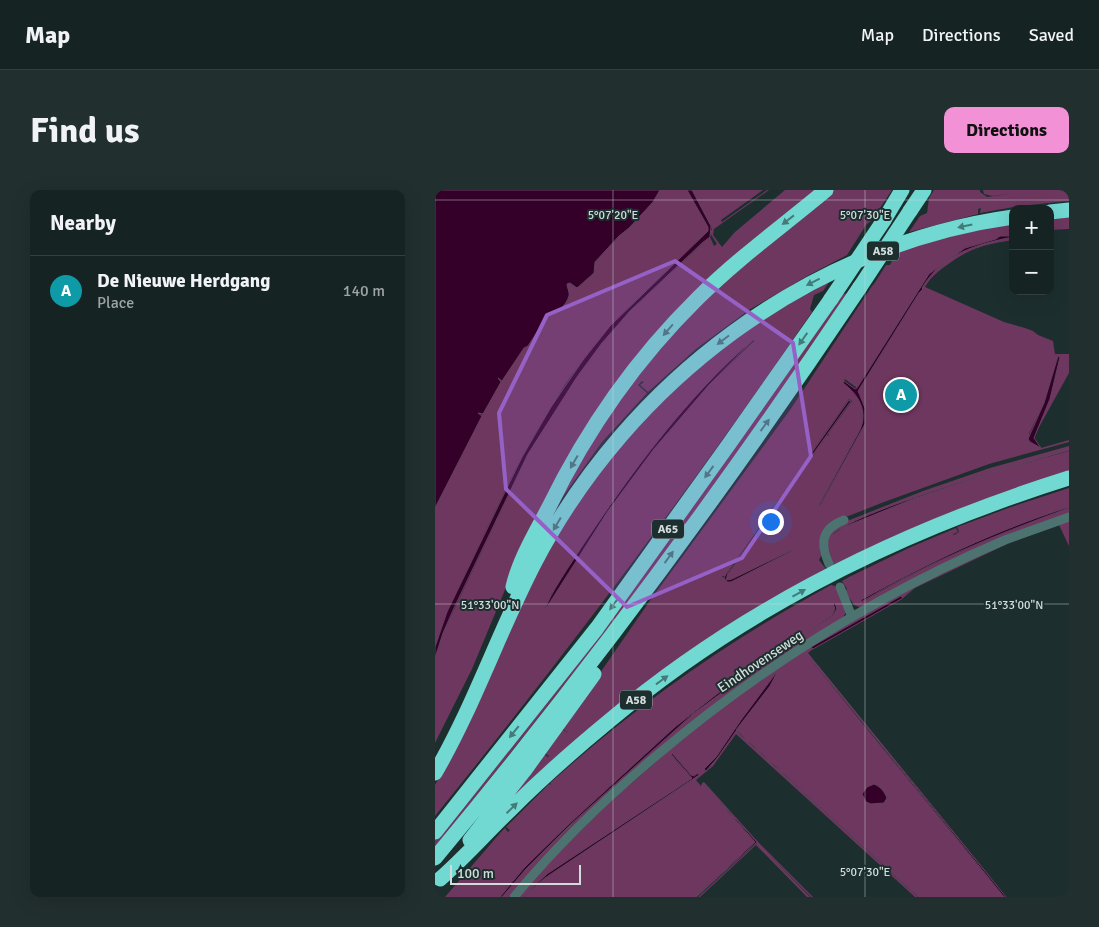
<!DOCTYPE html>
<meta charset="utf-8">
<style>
body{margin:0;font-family:Signika,sans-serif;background:#222f2f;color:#f1f3f6}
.controls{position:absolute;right:15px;top:15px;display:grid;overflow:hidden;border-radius:10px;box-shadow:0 5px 20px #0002}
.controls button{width:45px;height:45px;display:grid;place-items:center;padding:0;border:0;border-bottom:1px solid #344040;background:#152322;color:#f1f3f6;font:25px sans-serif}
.scale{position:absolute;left:15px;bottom:12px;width:131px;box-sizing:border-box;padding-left:5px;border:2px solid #d1dcdb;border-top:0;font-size:14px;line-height:18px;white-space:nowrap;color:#d1dcdb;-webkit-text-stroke:4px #1c2f2e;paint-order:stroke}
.you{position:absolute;left:335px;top:331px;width:18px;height:18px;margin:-12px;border:4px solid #fff;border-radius:50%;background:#1a73e8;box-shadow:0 0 0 8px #1a73e833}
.badge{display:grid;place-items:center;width:32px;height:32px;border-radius:50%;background:#f391d6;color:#fff;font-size:16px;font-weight:700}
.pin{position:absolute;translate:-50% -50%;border:2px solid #fff;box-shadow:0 1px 5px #0006}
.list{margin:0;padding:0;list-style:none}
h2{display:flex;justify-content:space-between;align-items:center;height:65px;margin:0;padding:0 20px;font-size:21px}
h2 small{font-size:16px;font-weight:400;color:#9da4a5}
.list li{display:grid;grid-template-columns:32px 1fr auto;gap:15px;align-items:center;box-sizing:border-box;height:70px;padding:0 20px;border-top:1px solid #344040}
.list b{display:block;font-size:19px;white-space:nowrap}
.list p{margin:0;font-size:16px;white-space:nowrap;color:#9da4a5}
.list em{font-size:16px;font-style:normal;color:#9da4a5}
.map{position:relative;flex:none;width:634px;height:707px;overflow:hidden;border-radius:10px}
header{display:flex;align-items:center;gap:30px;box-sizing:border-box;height:70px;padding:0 25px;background:#152322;border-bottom:1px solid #344040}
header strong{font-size:24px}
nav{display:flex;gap:28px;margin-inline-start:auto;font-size:18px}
.intro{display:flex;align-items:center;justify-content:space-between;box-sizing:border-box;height:120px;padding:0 30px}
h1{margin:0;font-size:35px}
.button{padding:12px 22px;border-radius:10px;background:#f391d6;color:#111;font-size:18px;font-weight:700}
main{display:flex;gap:30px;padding:0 30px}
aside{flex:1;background:#152322;border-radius:10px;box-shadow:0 5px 20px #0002}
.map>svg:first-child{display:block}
</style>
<header>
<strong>Map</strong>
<nav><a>Map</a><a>Directions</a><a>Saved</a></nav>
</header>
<div class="intro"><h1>Find us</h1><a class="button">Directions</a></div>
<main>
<aside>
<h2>Nearby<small></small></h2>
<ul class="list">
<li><span class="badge" style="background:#0f9aa8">A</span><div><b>De Nieuwe Herdgang</b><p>Place</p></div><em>140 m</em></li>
</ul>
</aside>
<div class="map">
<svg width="634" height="707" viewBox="0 0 634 707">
<rect width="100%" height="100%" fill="#1c2f2e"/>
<path fill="#6e375f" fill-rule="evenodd" d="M225,0H252L273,37V41L185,126L157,158L131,193L101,242L80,280L12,422L0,457V318L49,220L75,177L89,158L93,156L112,126L122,122L133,108L132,94L135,93L140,97L145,96L159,83L160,72L184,46L194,38L218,12Z
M257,0H328L286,30L287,32L332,0H334L279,39L278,45L287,57L300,42L350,0H380L311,55L213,152L82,371L37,479L0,553V468L8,443L93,264L142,187L167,153L195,121L273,48L275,47L279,56L282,54L275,43L277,39Z
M395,0H457L437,30L431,35L412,65L374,85L314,120L261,159L213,202L205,195L209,192L207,191L203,195L212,203L167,252L120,318L157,245L258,117Z
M499,0H545V2L552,7L582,3L557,6L549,4L548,0H634V11L584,16L545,23L546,18L543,19V24L474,42L485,26L492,23L494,8Z
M634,25V39L615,40V27Z
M578,32V46H565L561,49L530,58L494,84L422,198L410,189L408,193C422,203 431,216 428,234L384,315L385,316L430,234V218L423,201L486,100C492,84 516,66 532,58C546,52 563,50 578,47V50C548,55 537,57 512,75C502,82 496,87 490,97L569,132L590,138L598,141L603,145L618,151L620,164H634V183L598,248L615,209L625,167H623L609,213L594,244L606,258L634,250V252L554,274L449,312L401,331L385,351L386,366L384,370L391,379L357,400L70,617L109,564L113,567L114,566L109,563L127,539L134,544L127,538L214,412L355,220L437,96L439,94L451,75H455L461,62L491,52ZM414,209L417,211L393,244L394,245L391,246L340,319L341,320H339L293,384L291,390L297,389L357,360L293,392L287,386H290Z
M394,92L388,101L379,105L375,119L377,122C258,295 132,463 0,626V595L17,564L94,396L135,321L181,258L256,181L333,125ZM319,149V151L274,195L219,259L173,321L110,420C116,401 138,371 149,354C200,277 253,213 319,149Z
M412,103C286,296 145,478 0,657V648L406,105Z
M634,256V260L568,279L634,261V283L398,375L391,348L402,335L488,301L555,278Z
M634,298V317C561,340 493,373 426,410L427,412C493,373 562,344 634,318V324L427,418L419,415L410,401L412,399L407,391L414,387L476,357L521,338L523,342L518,344L519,345L524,342L522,337L576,317Z
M634,329V356L624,335L572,354L480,398L468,408L466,406L377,458L378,459L373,463L572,707L371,464L569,707H484L301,540L344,479L306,530L281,567L269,579L270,581L283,567L301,541L483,707H480L301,544L278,576L261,590L266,596L267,593L269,592L324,653L378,707H376L331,662L375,707H372L321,655L265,707H263L322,653L268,593L320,652L261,707H89L93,702L88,707H79L122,662L224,567L314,495L406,436L529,371ZM236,565L256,585H264L102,693L112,684L256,589L257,588Z
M396,395L400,396L411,422L406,431L312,492L103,675L74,707H67L90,680L135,635L258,524L328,472L396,427C401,423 402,418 400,413H398L400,421L396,426L282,504L240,537L134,634L89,678L65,707H10L66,642L70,638L73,642L75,640L71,637L114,594L116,595L115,593C202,515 293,451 396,395Z"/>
<path fill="#340029" stroke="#63425e" d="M4,0H225L218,12L194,38L184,46L160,72L159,83L142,98L135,93L132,94C132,98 135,102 134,106C131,116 122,123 113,125L93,156L89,158L67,191L63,188L66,192L48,224L43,223L47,226L0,318V5Z
M252,0H257L276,36L275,47L267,53L195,121L167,153L142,187L93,264L19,418L8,443L0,468V457L12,422L87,267L116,217L148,170L175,136L273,41V37Z
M565,46H578V47C542,54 507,64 487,98L488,99L484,103L423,201L430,218V234L384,317V315L425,240C433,221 424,205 408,193L409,191L420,199L422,198L494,84L530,58L561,49Z
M320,148L274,195L219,259L173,321L110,420C115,403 136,374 146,358C195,284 252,206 320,148Z
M623,166L625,167L615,209L599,248L606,258L595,252L593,249L609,213Z
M414,210L416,211L293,383L291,390L297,389L357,360V361L296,392H292L289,388L291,384Z
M634,260L567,279L478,309L409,337L397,346C409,324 600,269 634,260Z
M634,317V318C562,344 492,373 426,412V410C493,373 561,340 634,317Z
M466,406L468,408L378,459L376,457Z
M398,413H400L402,419L396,427L328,472L258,524L135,635L90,680L67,707H65L89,678L134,634L240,537L282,504L396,426L400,419Z
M372,463L571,707H569Z
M344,479L335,496L301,540L484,707L301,541L283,567L271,581L269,579L281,567L306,530Z
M237,563L256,585L259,586L263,583L264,585L110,688L88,707L112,684L256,589L257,588L236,564Z
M268,593L322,652L261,707L320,652Z
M439,594C446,597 449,601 452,608L449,613L436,614L431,612L427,604L432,597Z"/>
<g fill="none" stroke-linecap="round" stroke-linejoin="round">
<path stroke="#4d7371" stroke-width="9" d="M394,374C385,353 386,339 409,330
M405,397L417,427
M79,707C122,655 170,609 221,566C326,477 443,404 570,350C591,342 613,335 634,327"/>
<path stroke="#71d8d2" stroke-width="15" d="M475,21L489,0
M615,22L634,20
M449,30L467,0
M78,397C84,370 101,342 114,317C151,241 202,168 263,108C303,68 348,36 391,0
M0,583C39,516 64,441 100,372C194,192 374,55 578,27
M0,642L162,438L294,254L396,109
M35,650L89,581L159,484
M0,668C152,485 293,294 425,97
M5,689C30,667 51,643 75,620C106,589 140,559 174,531C307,419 468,340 634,288"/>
<path stroke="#71d8d2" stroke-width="15" d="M425,97L475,21
M396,109L449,30"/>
</g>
<defs><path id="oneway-solid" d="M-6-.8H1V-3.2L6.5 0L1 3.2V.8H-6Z" transform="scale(1.25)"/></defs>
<g fill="#427b78">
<use href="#oneway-solid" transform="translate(353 30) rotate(142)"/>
<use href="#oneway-solid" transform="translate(530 36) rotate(168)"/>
<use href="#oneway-solid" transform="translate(378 92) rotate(153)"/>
<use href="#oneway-solid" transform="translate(233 140) rotate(131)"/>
<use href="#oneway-solid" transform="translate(368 149) rotate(125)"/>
<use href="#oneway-solid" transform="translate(288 150) rotate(143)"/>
<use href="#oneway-solid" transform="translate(330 235) rotate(-54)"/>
<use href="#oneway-solid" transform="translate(139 272) rotate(120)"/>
<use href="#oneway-solid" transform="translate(274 282) rotate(126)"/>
<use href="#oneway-solid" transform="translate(122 334) rotate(121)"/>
<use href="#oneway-solid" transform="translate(234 367) rotate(-54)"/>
<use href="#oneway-solid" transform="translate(364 403) rotate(-29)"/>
<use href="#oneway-solid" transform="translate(179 414) rotate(126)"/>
<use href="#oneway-solid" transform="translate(227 490) rotate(-36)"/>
<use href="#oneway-solid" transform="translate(79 542) rotate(129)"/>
<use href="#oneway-solid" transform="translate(77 618) rotate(-44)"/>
</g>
<path fill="#9561c7" fill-opacity="0.2" stroke="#9561c7" stroke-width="4" stroke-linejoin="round" d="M240,71L358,153L376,266L307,368L192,417L71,299L64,223L112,125Z"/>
<path fill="none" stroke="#d1dcdb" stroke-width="1" stroke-opacity="0.45" d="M178,0V707M430,0V707M0,10H634M0,414H634"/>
<g text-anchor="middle" stroke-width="4" stroke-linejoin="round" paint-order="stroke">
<g fill="#1c2f2e" stroke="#9ba8a7" stroke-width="1">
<rect x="432" y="51.5" width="32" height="19" rx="4"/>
<rect x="217" y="329.5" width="32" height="19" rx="4"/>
<rect x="185" y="500.5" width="32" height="19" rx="4"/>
</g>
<g font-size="12" font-weight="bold" fill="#d1dcdb">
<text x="448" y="65">A58</text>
<text x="233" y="343">A65</text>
<text x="201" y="514">A58</text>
</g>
<g font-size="14" fill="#d1dcdb" stroke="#1c2f2e">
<text transform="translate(325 471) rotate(-34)" y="5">Eindhovenseweg</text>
</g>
</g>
<g font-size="12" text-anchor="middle" fill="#d1dcdb" stroke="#1c2f2e" stroke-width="4" stroke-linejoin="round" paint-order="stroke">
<text x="178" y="29">5°07'20"E</text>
<text x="430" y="29">5°07'30"E</text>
<text x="55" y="419">51°33'00"N</text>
<text x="579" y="419">51°33'00"N</text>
<text x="430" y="686">5°07'30"E</text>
</g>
</svg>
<div class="controls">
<button>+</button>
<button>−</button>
</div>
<div class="scale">100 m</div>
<div class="you"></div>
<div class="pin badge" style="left:466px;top:205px;background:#0f9aa8">A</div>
</div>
</main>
